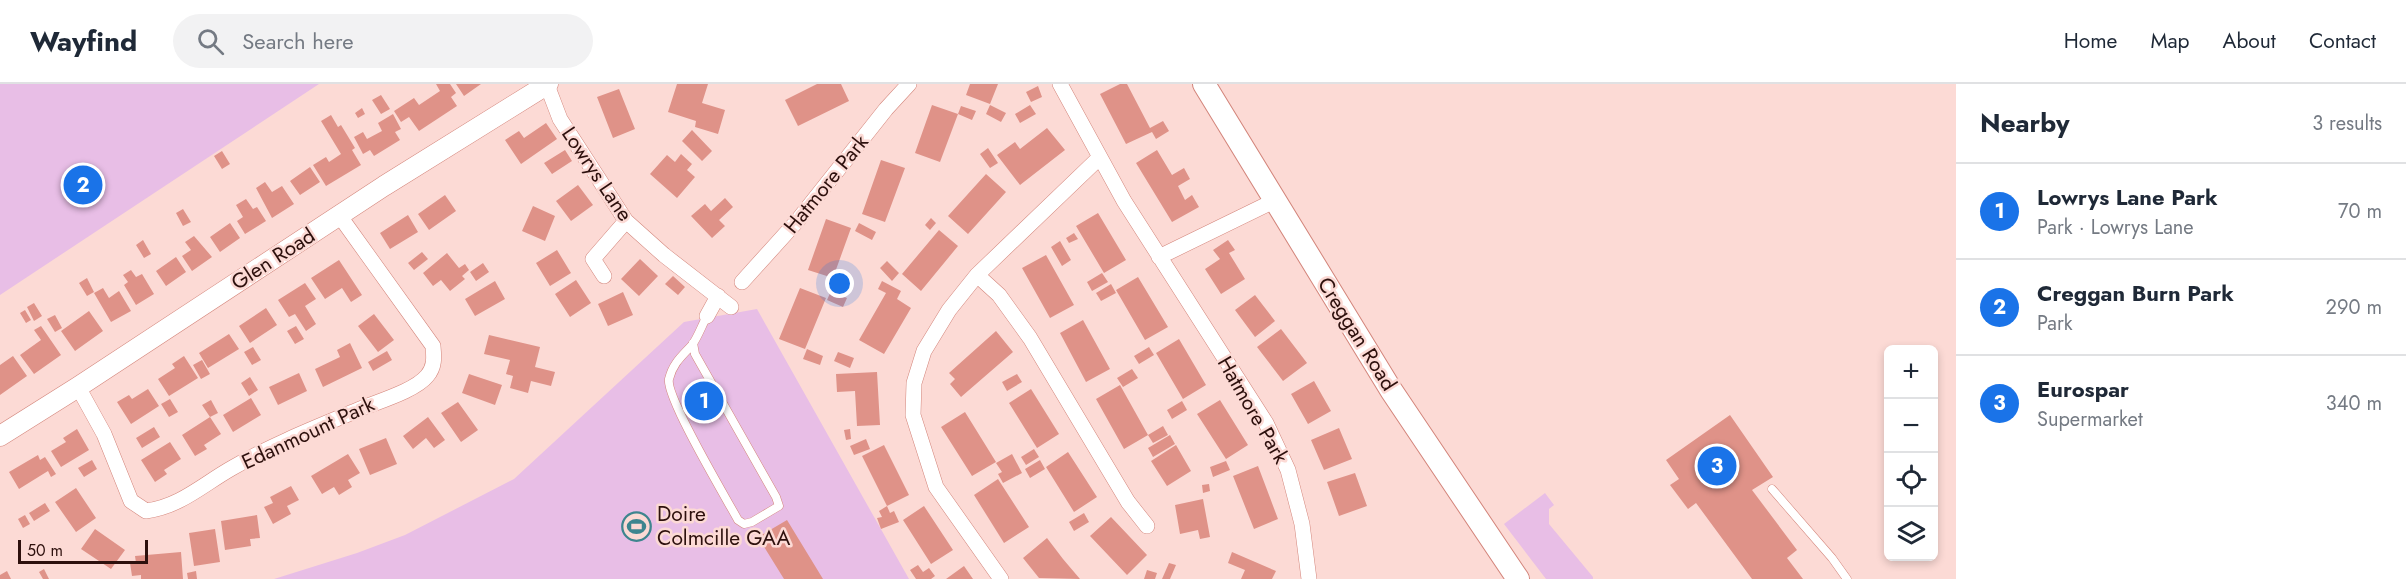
<!DOCTYPE html>
<meta charset="utf-8">
<style>
body{margin:0;font-family:Jost,sans-serif;background:#f2f2f3;color:#1f2937}
.controls{position:absolute;right:18px;bottom:18px;display:grid;overflow:hidden;border-radius:9px;box-shadow:0 3px 9px #0003}
.controls button{width:54px;height:54px;display:grid;place-items:center;padding:0;border:0;border-bottom:2px solid #e0e1e3;background:#fff;color:#1f2937;font:30px sans-serif}
.scale{position:absolute;left:18px;bottom:15px;width:130px;box-sizing:border-box;padding-left:6px;border:3px solid #2d100d;border-top:0;font-size:16px;line-height:21px;white-space:nowrap;color:#2d100d;-webkit-text-stroke:4px #fcdad5;paint-order:stroke}
.you{position:absolute;left:840px;top:200px;width:21px;height:21px;margin:-15px;border:4px solid #fff;border-radius:50%;background:#1a73e8;box-shadow:0 0 0 9px #1a73e833}
.badge{display:grid;place-items:center;width:39px;height:39px;border-radius:50%;background:#1a73e8;color:#fff;font-size:20px;font-weight:700}
.pin{position:absolute;translate:-50% -50%;border:3px solid #fff;box-shadow:0 2px 6px #0006}
.list{margin:0;padding:0;list-style:none}
h2{display:flex;justify-content:space-between;align-items:center;height:78px;margin:0;padding:0 24px;font-size:26px}
h2 small{font-size:20px;font-weight:400;color:#747a83}
.list li{display:grid;grid-template-columns:39px 1fr auto;gap:18px;align-items:center;box-sizing:border-box;height:96px;padding:0 24px;border-top:2px solid #e0e1e3}
.list b{display:block;font-size:22px;white-space:nowrap}
.list p{margin:0;font-size:20px;white-space:nowrap;color:#747a83}
.list em{font-size:20px;font-style:normal;color:#747a83}
.icon{flex:none;width:33px;height:33px;fill:none;stroke:currentColor;stroke-width:2;stroke-linecap:round;stroke-linejoin:round}
.map{position:relative;flex:none;width:1956px;height:495px;overflow:hidden}
header{display:flex;align-items:center;gap:36px;box-sizing:border-box;height:84px;padding:0 30px;background:#fff;border-bottom:2px solid #e0e1e3}
header strong{font-size:28px}
nav{display:flex;gap:33px;margin-inline-start:auto;font-size:21px}
.search{width:420px;height:54px;background:#f2f2f3;display:flex;align-items:center;gap:15px;box-sizing:border-box;padding:0 21px;border-radius:33px;color:#747a83;font-size:22px}
main{display:flex}
aside{flex:1;background:#fff}
.map>svg:first-child{display:block}
</style>
<header>
<strong>Wayfind</strong>
<div class="search"><svg class="icon" aria-label="search" viewBox="0 0 24 24"><circle cx="10" cy="10" r="6"/><path d="M15 15l6 6"/></svg>Search here</div>
<nav><a>Home</a><a>Map</a><a>About</a><a>Contact</a></nav>
</header>
<main>
<div class="map">
<svg width="1956" height="495" viewBox="0 0 1956 495">
<rect width="100%" height="100%" fill="#fcdad5"/>
<path fill="#e8bee6" d="M0,0H319L0,211Z
M757,225L909,495H274L357,469L405,451L514,395L684,238Z
M1545,409L1554,421L1549,425V440L1593,493V495H1546L1504,440Z"/>
<path fill="#df9288" d="M436,0H450L456,9L451,13L457,22L419,47L409,33L401,38L394,27L414,14L419,21L440,7Z
M456,0H481L464,12Z
M677,0H708L702,19L725,26L718,50L695,43L696,37L668,28Z
M817,0H841L849,17L798,42L785,16Z
M970,0H998L990,20L966,11Z
M1120,0H1127L1150,44L1163,37L1169,47L1156,55L1152,48L1126,60L1100,10Z
M1038,2L1042,13L1031,18L1026,8Z
M619,5L635,45L613,54L597,13Z
M381,11L390,25L381,30L372,16Z
M932,21L958,30L940,78L915,69Z
M990,21L1006,29L1001,38L986,30Z
M1030,21L1036,30L1020,39L1015,30Z
M961,22L976,27L972,36L958,30Z
M362,24L365,30L358,34L355,29Z
M393,30L401,45L395,48L400,56L374,72L370,66L363,70L354,53L363,48L367,55L382,47L378,39Z
M331,31L338,43L341,41L355,64L352,66L361,81L326,102L313,81L326,73L329,78L341,70L321,37Z
M546,39L557,55L521,80L505,56L519,47L524,54Z
M1047,44L1065,66L1020,101L997,71L1015,58L1020,65Z
M692,46L712,67L702,77L682,57Z
M988,64L998,79L990,84L980,70Z
M565,66L572,77L552,90L544,79Z
M1157,66L1172,91L1184,84L1190,95L1178,102L1185,116L1192,111L1199,123L1172,138L1136,79Z
M222,67L230,80L222,85L214,72Z
M681,70L692,80L687,86L695,93L677,114L650,90L667,71L675,78Z
M881,76L905,84L885,138L862,130Z
M310,83L320,98L300,111L290,97Z
M986,90L1006,108L968,150L948,132Z
M265,98L272,108L282,102L294,120L272,134L256,104Z
M578,101L593,121L571,137L556,117Z
M445,111L456,127L429,146L418,130Z
M725,114L733,123L719,136L725,142L712,154L691,132L705,120L711,127Z
M246,115L253,125L257,123L266,137L245,150L237,137L243,133L236,121Z
M533,122L555,132L545,157L522,147Z
M183,125L191,138L183,142L176,129Z
M1098,129L1126,176L1104,189L1076,142Z
M408,131L418,148L390,165L380,149Z
M931,134L936,139L930,146L925,141Z
M826,135L851,144L833,194L808,186Z
M230,139L240,154L220,168L210,153Z
M859,139L876,148L872,156L855,147Z
M939,146L958,162L921,207L902,190Z
M1074,149L1078,155L1069,159L1066,154Z
M194,152L212,173L192,187L182,172L191,166L185,158Z
M143,156L151,170L144,174L136,161Z
M1228,156L1235,166L1229,169L1245,195L1221,210L1205,185L1220,175L1213,166Z
M1060,157L1071,176L1062,182L1051,163Z
M557,166L571,189L550,202L536,179Z
M422,168L428,175L414,186L408,179Z
M447,169L459,184L465,180L469,186L462,192L465,195L450,207L441,196L433,202L423,189Z
M1046,171L1074,221L1050,234L1022,184Z
M176,173L186,188L166,202L156,187Z
M640,175L658,192L639,212L621,195Z
M339,176L362,211L351,218L342,204L325,215L311,194Z
M887,177L899,189L892,197L880,184Z
M483,179L489,188L476,197L470,188Z
M131,186L136,193L142,190L154,210L136,221L124,201L128,198L123,191Z
M1102,189L1108,198L1092,207L1087,198Z
M673,192L685,203L678,211L665,200Z
M1138,193L1168,243L1145,256L1116,206Z
M87,194L94,208L87,212L79,199Z
M835,195L842,198L839,207L832,204Z
M576,196L591,219L570,233L555,210Z
M495,197L505,215L475,232L465,215Z
M882,197L901,207L897,215L911,224L884,270L859,256L886,209L878,205Z
M305,199L316,215L305,222L316,240L306,247L295,230L289,233L278,216Z
M1111,200L1116,209L1101,217L1096,209Z
M103,204L109,214L119,207L131,227L111,238L94,209Z
M800,204L826,214L805,265L779,255Z
M831,207L847,214L843,223L827,216Z
M623,208L633,231L608,242L598,220Z
M1255,211L1275,237L1255,253L1235,226Z
M34,219L42,232L34,237L27,223Z
M266,224L277,241L250,259L239,242Z
M25,226L31,236L26,239L20,229Z
M89,227L103,247L75,267L61,247Z
M374,230L394,256L378,268L358,242Z
M55,231L62,244L55,248L47,235Z
M1083,236L1110,285L1086,298L1060,249Z
M41,242L61,271L34,290L20,271L41,256L34,246Z
M296,242L304,255L295,260L287,247Z
M1281,245L1307,279L1283,297L1257,263Z
M996,247L1013,268L961,313L950,300L955,295L949,289Z
M229,250L239,265L208,284L199,269Z
M489,251L540,263L535,283L555,288L551,302L531,297L528,309L510,304L513,292L506,290L510,276L484,270Z
M1179,255L1206,301L1183,315L1156,269Z
M350,259L362,284L323,303L315,285L340,273L337,266Z
M253,263L261,276L252,281L244,268Z
M1149,263L1154,271L1139,280L1134,272Z
M807,265L823,272L820,281L803,275Z
M387,267L392,276L373,287L368,278Z
M838,268L854,274L850,284L834,277Z
M13,272L27,292L0,311V281Z
M184,272L198,294L169,312L158,295L175,284L172,280Z
M202,276L210,290L201,295L193,281Z
M1132,285L1138,294L1123,303L1117,294Z
M877,288L880,341L857,342L855,307L837,308L836,290Z
M299,289L307,307L278,321L269,303Z
M469,290L502,301L495,321L462,309Z
M1017,290L1022,298L1007,307L1002,298Z
M250,293L258,306L249,312L241,299Z
M1314,297L1331,327L1308,340L1291,310Z
M1120,301L1148,351L1124,365L1096,315Z
M148,305L159,322L131,340L117,318L129,311L132,315Z
M1031,305L1059,350L1037,364L1009,319Z
M251,314L261,331L233,348L223,331Z
M170,315L178,328L169,333L161,320Z
M211,316L218,329L210,333L202,321Z
M1220,316L1248,361L1226,375L1197,330Z
M1182,317L1187,326L1172,335L1167,326Z
M458,318L478,346L461,358L441,329Z
M965,328L996,378L972,392L941,343Z
M1730,331L1773,393L1752,406L1797,466L1787,474L1803,495H1752L1696,419L1688,425L1670,401L1679,395L1666,376Z
M210,333L221,350L204,361L207,365L195,372L182,351Z
M428,333L445,356L434,364L426,354L413,365L403,352Z
M1163,342L1168,351L1153,359L1148,351Z
M154,343L160,353L142,364L136,354Z
M1339,344L1352,375L1324,386L1311,356Z
M77,345L89,366L61,383L51,367L66,358L63,354Z
M850,345L851,355L846,356L844,346Z
M1170,351L1175,360L1153,373L1148,364Z
M386,354L397,380L370,391L359,365Z
M866,355L870,365L854,371L850,362Z
M170,358L181,375L164,386L167,390L155,398L141,376Z
M884,361L909,411L887,422L862,372Z
M1176,361L1191,387L1167,402L1151,377Z
M1034,365L1039,373L1026,381L1021,373Z
M1068,368L1097,413L1074,428L1046,383Z
M348,370L360,389L348,396L352,403L339,411L334,403L322,410L311,392Z
M1012,370L1022,389L1003,399L998,390L1002,388L996,379Z
M38,371L40,376L45,373L56,390L51,393L48,387L19,405L9,388Z
M92,376L97,385L84,393L78,384Z
M1040,376L1045,385L1030,394L1025,385Z
M1226,377L1230,386L1213,393L1210,383Z
M1258,382L1278,435L1254,445L1233,392Z
M1355,389L1367,422L1339,432L1327,398Z
M998,395L1029,443L1004,459L974,411Z
M1209,400L1210,407L1203,409L1202,401Z
M291,402L299,416L287,422L291,430L273,440L264,423L273,419L270,413Z
M76,404L96,434L76,448L55,418Z
M1203,415L1210,453L1200,455L1198,446L1180,450L1175,421Z
M45,419L50,427L34,437L29,429Z
M887,422L890,429L894,427L899,438L881,445L877,434L882,433L879,427Z
M924,422L953,466L931,480L903,436Z
M1084,429L1089,438L1074,447L1069,438Z
M25,431L30,440L23,444L18,435Z
M257,431L260,454L250,455L251,462L225,466L221,437Z
M1111,433L1147,471L1127,491L1090,452Z
M787,436L823,495H784L758,453Z
M95,445L125,466L111,485L81,465Z
M215,445L220,478L194,482L189,449Z
M1047,454L1063,475L1080,495L1039,494L1023,474Z
M181,468L183,495H141V491L132,492L130,479H136L135,472Z
M1232,468L1276,487L1272,495H1241L1245,486L1228,479Z
M1169,479L1176,481L1170,495H1162Z
M918,481L923,488L929,484L935,492L931,495H916L910,486Z
M964,482L973,495H946Z
M44,485L49,495H43L39,488Z
M1147,486L1157,489L1155,495H1144Z
M7,487L11,495H0V491Z
M196,487L197,495H188L187,489Z"/>
<g fill="none" stroke-linecap="round" stroke-linejoin="round">
<defs>
<path id="service" d="M693,259L695,270L776,413L779,422L752,438L744,440L738,436C726,414 665,312 669,295C673,279 682,272 692,261C698,253 702,241 707,232
M1772,405L1832,474L1847,495"/>
<path id="minor" d="M1060,0L1124,117L1266,339L1288,386L1302,440L1309,495
M547,1L560,35L626,137L664,171L731,223
M1159,173L1274,117
M977,191L999,211L1030,254L1128,418L1147,442
M604,192L593,175L626,137
M742,198L798,136L886,25L909,0
M707,232L718,212
M78,303L104,350L131,417L146,427C181,422 202,401 232,384C270,362 312,345 353,328C372,319 414,308 427,292C435,283 434,273 433,262L339,131
M1001,495L936,403L913,331L914,299L924,267L949,226L977,191L1099,74"/>
<path id="tertiary" d="M0,352L78,303L384,102L548,0"/>
<path id="secondary" d="M1204,0L1391,306L1518,495"/>
</defs>
<use href="#service" stroke="#d3857b" stroke-width="9"/>
<use href="#minor" stroke="#d3857b" stroke-width="16"/>
<use href="#tertiary" stroke="#d3857b" stroke-width="21"/>
<use href="#secondary" stroke="#d3857b" stroke-width="24"/>
<use href="#service" stroke="#fff" stroke-width="8"/>
<use href="#minor" stroke="#fff" stroke-width="15"/>
<use href="#tertiary" stroke="#fff" stroke-width="20"/>
<use href="#secondary" stroke="#fff" stroke-width="22"/>
</g>
<defs>
<symbol id="stadium-ring" viewBox="-11 -11 22 22"><circle r="9.5" fill="#fcdad5" stroke="#3e858f" stroke-width="1.5"/><path d="M0-5a6.5 5 0 1 0 0 10a6.5 5 0 1 0 0-10ZM-3.5-1.8h7v3.6h-7Z" fill="#3e858f"/></symbol>
</defs>
<g fill-rule="evenodd">
<use href="#stadium-ring" x="620" y="426" width="33" height="33"/>
</g>
<g text-anchor="middle" stroke-width="5" stroke-linejoin="round" paint-order="stroke">
<g font-size="21" fill="#2d100d" stroke="#fcdad5">
<text transform="translate(597 90) rotate(56)" y="7">Lowrys Lane</text>
<text transform="translate(826 100) rotate(-51)" y="7">Hatmore Park</text>
<text transform="translate(273 175) rotate(-33)" y="7">Glen Road</text>
<text transform="translate(1357 250) rotate(58)" y="7">Creggan Road</text>
<text transform="translate(1253 326) rotate(60)" y="7">Hatmore Park</text>
<text transform="translate(308 349) rotate(-25)" y="7">Edanmount Park</text>
</g>
<g font-size="21" fill="#2d100d" stroke="#fcdad5" text-anchor="start">
<text x="657" y="437">Doire<tspan x="657" dy="24">Colmcille GAA</tspan></text>
</g>
</g>
</svg>
<div class="controls">
<button>+</button>
<button>−</button>
<button><svg class="icon" aria-label="locate" viewBox="0 0 24 24"><circle cx="12" cy="12" r="6"/><path d="M12 2v4M12 18v4M2 12h4M18 12h4"/></svg></button>
<button><svg class="icon" aria-label="layers" viewBox="0 0 24 24"><path d="M12 4l9 5-9 5-9-5zM3 14l9 5 9-5"/></svg></button>
</div>
<div class="scale">50 m</div>
<div class="you"></div>
<div class="pin badge" style="left:704px;top:317px">1</div>
<div class="pin badge" style="left:83px;top:101px">2</div>
<div class="pin badge" style="left:1717px;top:382px">3</div>
</div>
<aside>
<h2>Nearby<small>3 results</small></h2>
<ul class="list">
<li><span class="badge">1</span><div><b>Lowrys Lane Park</b><p>Park · Lowrys Lane</p></div><em>70 m</em></li>
<li><span class="badge">2</span><div><b>Creggan Burn Park</b><p>Park</p></div><em>290 m</em></li>
<li><span class="badge">3</span><div><b>Eurospar</b><p>Supermarket</p></div><em>340 m</em></li>
</ul>
</aside>
</main>
